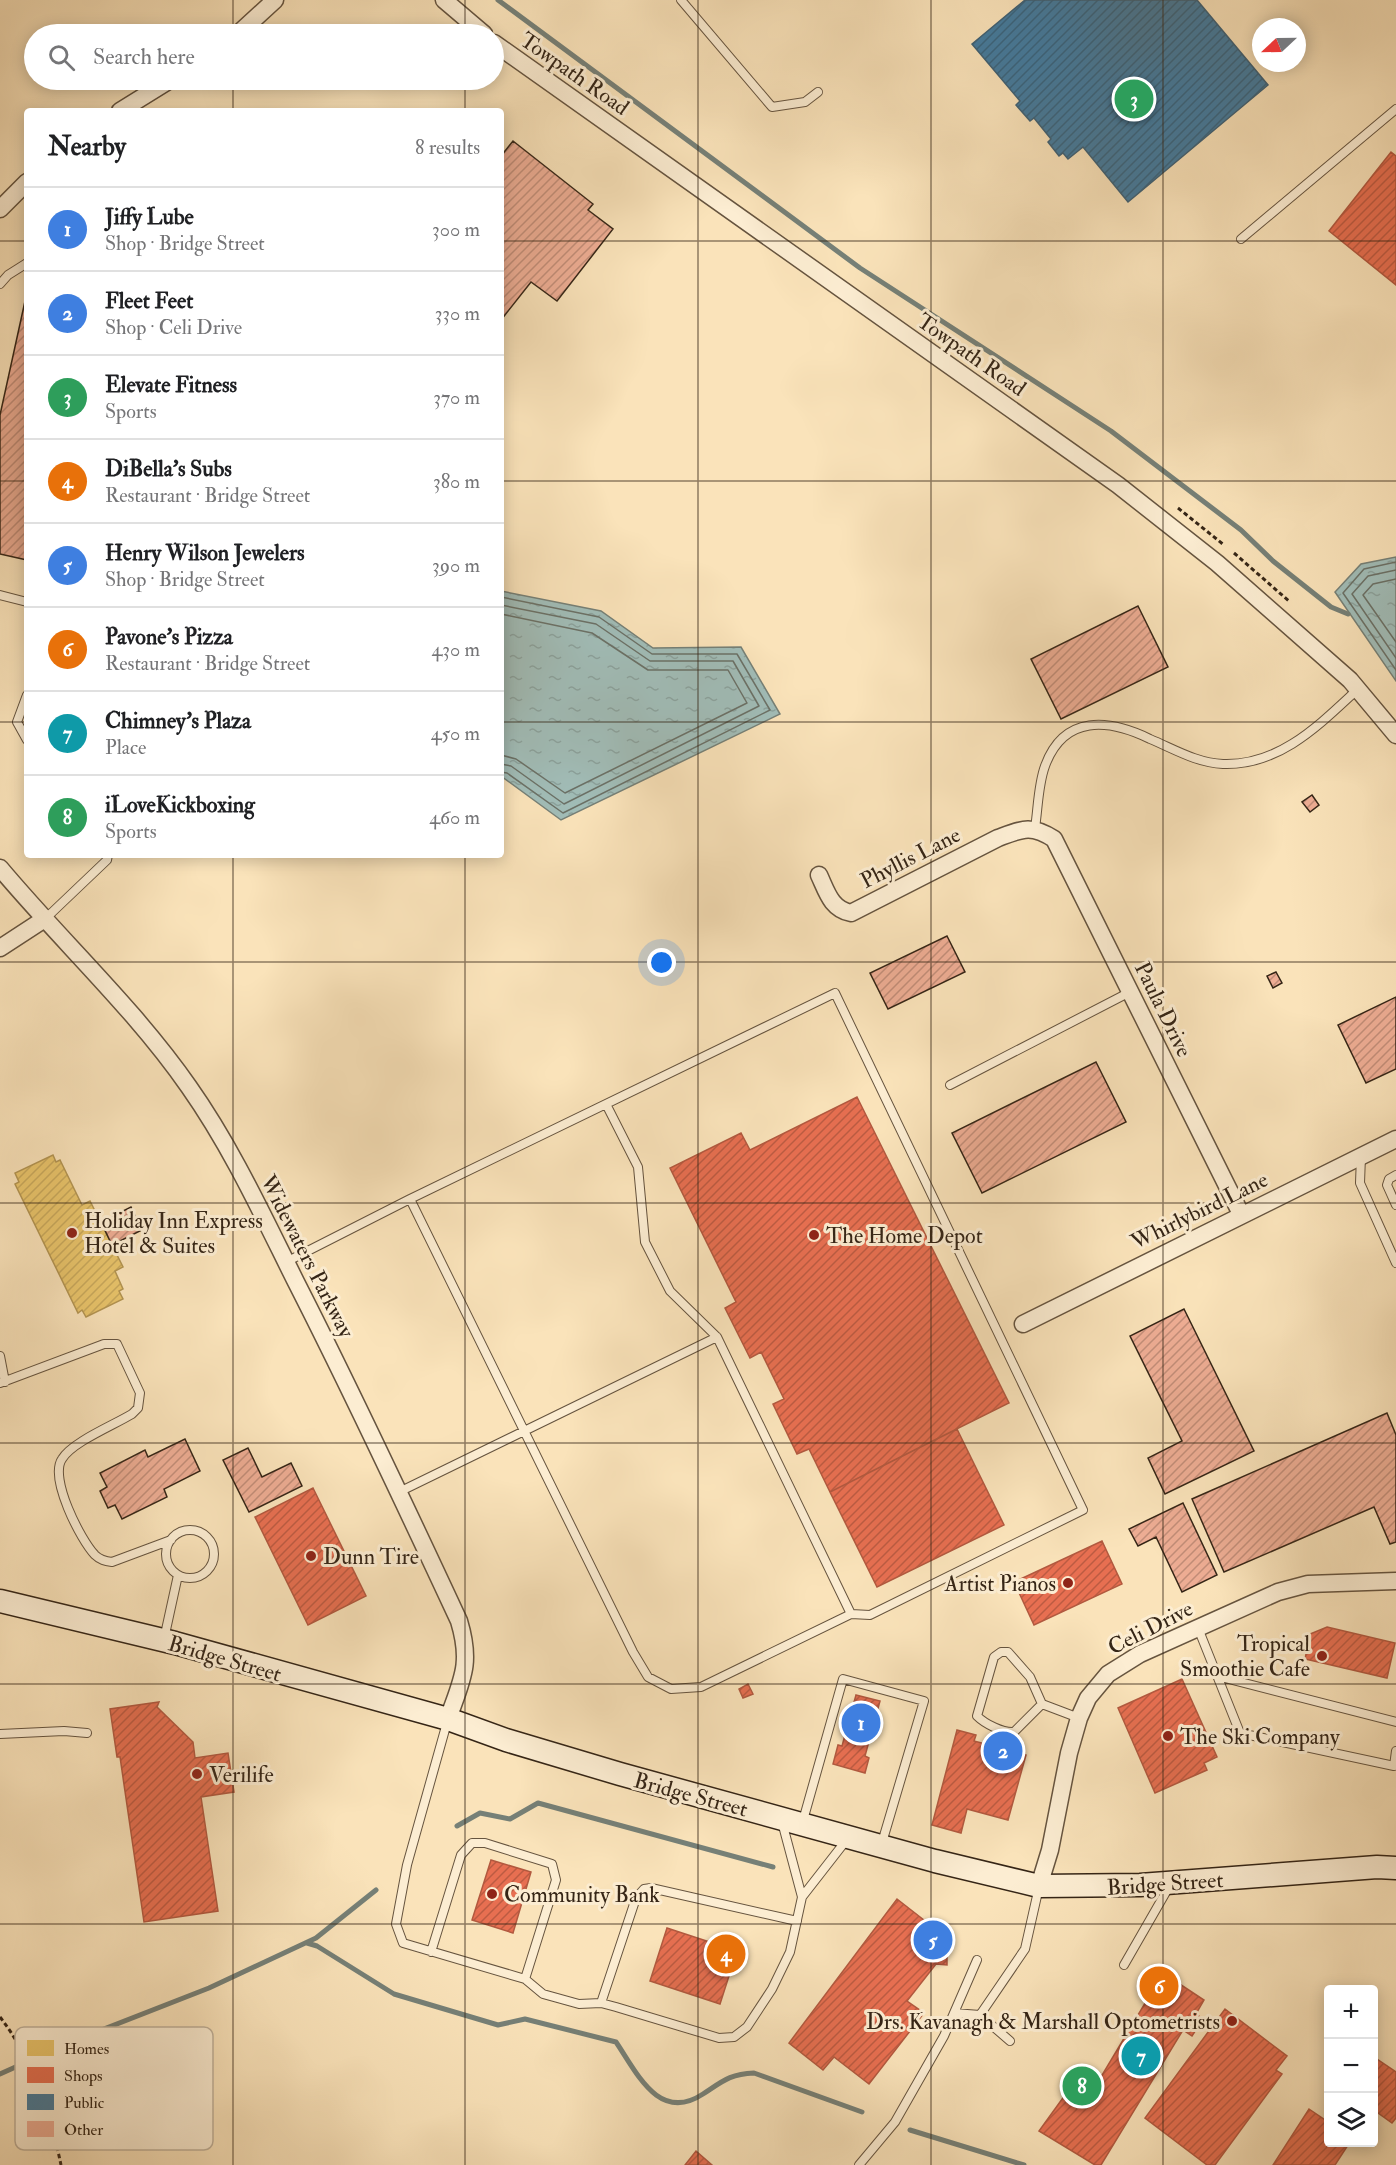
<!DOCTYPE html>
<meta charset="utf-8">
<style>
body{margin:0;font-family:"IM FELL Double Pica",serif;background:#f6f6f6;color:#202124}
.controls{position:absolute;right:18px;bottom:18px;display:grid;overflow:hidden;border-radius:6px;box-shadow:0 3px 15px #0003}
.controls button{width:54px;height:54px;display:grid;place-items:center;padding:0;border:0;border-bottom:2px solid #e0e0e0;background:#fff;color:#202124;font:30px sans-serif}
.compass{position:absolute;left:1252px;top:18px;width:54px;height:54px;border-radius:50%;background:#fff;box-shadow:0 3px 15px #0003;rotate:248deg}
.you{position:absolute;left:662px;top:963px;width:21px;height:21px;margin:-15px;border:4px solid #fff;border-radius:50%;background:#1a73e8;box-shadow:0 0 0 9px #1a73e833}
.badge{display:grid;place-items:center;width:39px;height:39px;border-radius:50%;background:#2563eb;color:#fff;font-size:20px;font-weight:700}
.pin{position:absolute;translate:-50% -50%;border:3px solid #fff;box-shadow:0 2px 6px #0006}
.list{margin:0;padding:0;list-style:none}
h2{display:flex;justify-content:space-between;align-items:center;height:78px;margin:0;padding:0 24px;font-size:26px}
h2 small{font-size:20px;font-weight:400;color:#757577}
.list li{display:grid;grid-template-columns:39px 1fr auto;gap:18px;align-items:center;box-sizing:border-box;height:84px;padding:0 24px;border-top:2px solid #e0e0e0}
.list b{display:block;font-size:22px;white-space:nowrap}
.list p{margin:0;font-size:20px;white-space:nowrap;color:#757577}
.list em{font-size:20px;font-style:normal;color:#757577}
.icon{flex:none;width:33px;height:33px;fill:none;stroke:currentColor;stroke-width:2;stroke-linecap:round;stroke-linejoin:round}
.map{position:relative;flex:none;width:1396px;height:2165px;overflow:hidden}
.search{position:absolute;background:#fff;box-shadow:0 3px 15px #0003;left:24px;top:24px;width:480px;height:66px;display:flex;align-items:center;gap:15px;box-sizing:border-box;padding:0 21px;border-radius:33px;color:#757577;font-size:22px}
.panel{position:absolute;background:#fff;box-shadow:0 3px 15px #0003;left:24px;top:108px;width:480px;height:750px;border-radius:6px}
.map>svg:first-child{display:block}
</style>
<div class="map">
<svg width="1396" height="2165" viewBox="0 0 1396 2165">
<defs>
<pattern id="water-ripples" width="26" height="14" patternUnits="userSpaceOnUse" patternTransform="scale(1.5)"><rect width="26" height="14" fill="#a1bdb8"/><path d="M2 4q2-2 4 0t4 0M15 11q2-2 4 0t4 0" fill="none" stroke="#8ba29d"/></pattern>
<pattern id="homes-hatch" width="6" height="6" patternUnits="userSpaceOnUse" patternTransform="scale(1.5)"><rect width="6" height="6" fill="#e9c46a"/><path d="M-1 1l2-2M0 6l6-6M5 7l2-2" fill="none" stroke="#c8a85b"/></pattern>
<pattern id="shops-hatch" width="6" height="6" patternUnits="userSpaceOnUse" patternTransform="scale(1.5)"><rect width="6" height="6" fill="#e76f51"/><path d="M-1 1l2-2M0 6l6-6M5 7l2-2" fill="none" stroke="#bc5b42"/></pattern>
<pattern id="public-hatch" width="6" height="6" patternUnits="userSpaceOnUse" patternTransform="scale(1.5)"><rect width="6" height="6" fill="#457b9d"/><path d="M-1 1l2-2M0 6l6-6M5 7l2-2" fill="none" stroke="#3a657f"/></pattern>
<pattern id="building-hatch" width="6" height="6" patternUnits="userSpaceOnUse" patternTransform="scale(1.5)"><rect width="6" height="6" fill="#eead94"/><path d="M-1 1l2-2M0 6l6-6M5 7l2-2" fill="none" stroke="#c28d78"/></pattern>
</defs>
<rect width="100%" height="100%" fill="#fae3ba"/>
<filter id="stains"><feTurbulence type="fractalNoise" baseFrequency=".00333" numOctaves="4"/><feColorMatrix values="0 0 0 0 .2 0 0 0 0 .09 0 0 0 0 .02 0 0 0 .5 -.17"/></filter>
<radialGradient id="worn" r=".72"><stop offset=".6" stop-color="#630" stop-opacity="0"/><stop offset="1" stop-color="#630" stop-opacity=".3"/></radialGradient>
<path fill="url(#water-ripples)" stroke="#768077" stroke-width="1.5" d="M1396,557V681L1335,592L1361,564Z
M501,591L601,611L653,648L741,647L780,714L561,820L501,776Z"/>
<path fill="url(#homes-hatch)" stroke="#b39451" stroke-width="1.5" d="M53,1155L56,1162L60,1160L82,1205L90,1201L123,1267L115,1271L123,1289L119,1291L123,1299L86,1317L82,1310L78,1313L15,1184L19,1182L15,1173Z"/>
<path fill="url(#shops-hatch)" stroke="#b2593f" stroke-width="1.5" d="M1391,152L1396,156V285L1329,231Z
M857,1097L1009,1403L830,1492L809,1449L797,1454L773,1404L784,1399L761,1352L750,1358L725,1308L736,1302L670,1168L741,1133L750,1150Z
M957,1429L1004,1525L877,1587L830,1492Z
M313,1488L366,1596L308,1625L255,1517Z
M1102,1541L1122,1584L1034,1625L1014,1582Z
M1327,1627L1395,1643L1387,1678L1305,1659L1310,1634Z
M1182,1679L1217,1757L1204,1763L1207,1770L1155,1793L1118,1708Z
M748,1684L753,1694L743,1698L739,1689Z
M856,1695L880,1701L865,1756L869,1758L865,1773L833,1764L838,1745L842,1746Z
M159,1702L157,1707L193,1742L195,1758L228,1753L234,1792L201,1797L218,1911L144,1922L120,1757H117L110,1709Z
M957,1730L976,1735L974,1741L1026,1755L1008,1820L967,1809L961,1833L932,1825Z
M491,1860L531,1872L513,1933L472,1920Z
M897,1899L952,1942L947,1951V1965L936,1964L907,2001L924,2013L869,2084L834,2057L823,2070L789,2043Z
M667,1928L737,1951L720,2004L650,1981Z
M1163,1973L1204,2000L1196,2014L1203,2019L1192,2036L1183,2030L1101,2165H1095L1039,2131L1078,2077L1095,2087Z
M1225,2009L1287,2056L1276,2070L1282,2074L1215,2165H1207L1145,2118Z
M1374,2057L1396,2072V2118L1392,2123L1374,2110Z
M1309,2109L1328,2122V2142H1350L1335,2165H1273Z
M696,2151L712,2165H685Z"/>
<path fill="url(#public-hatch)" stroke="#406174" stroke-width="1.5" d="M1025,0H1197L1268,85L1128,202L1083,147L1068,159L1063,153L1059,156L1048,142L1051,139L1034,118L1030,121L1016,105L1020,101L972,44Z"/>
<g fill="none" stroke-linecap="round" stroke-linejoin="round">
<path stroke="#6b7167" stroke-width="1.5" d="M1396,562L1364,569L1343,593L1396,670
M1396,570L1368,576L1352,594L1396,658
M1396,579L1373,584L1363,595L1396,642
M501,597L599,617L652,654H737L770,710L563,813L507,773L501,772
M501,605L596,624L650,661H733L759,706L564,804L511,766L501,764
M501,614L592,633L648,670H728L747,703L565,793L516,759L501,755"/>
<path stroke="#768077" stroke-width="5" d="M498,0L860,268L1111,431L1241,530L1273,561L1331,607L1348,614
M457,1826L480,1813L510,1819L538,1803L773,1867
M307,1943L317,1946L394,1994L498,2025L525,2019L616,2042C637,2073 659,2123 703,2094C723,2081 730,2074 754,2073L862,2112
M40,2054L209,1988L316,1938L376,1890
M0,2074L20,2065
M910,2130L1024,2165"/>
</g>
<path fill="url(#building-hatch)" stroke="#352516" stroke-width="1.5" d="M513,141L593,204L588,210L613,229L557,301L531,282L501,320V156Z
M27,292V560L0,554V415Z
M1138,606L1168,667L1061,719L1031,659Z
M1312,795L1319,805L1310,812L1302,802Z
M947,936L965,972L888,1009L870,973Z
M1276,972L1282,983L1273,988L1267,976Z
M1396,997V1069L1366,1083L1338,1025Z
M1096,1062L1126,1122L982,1193L952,1133Z
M131,1207L142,1230L112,1245L101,1222Z
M1184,1309L1254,1451L1165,1494L1148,1458L1182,1441L1130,1336Z
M1387,1413L1396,1435V1542L1390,1544L1374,1507L1224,1572L1192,1499Z
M185,1439L200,1471L164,1489L167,1497L122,1519L115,1505L108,1508L100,1491L107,1487L100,1473L145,1450L148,1457Z
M248,1448L262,1477L291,1463L302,1486L249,1512L223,1460Z
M1183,1503L1217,1575L1182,1592L1156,1537L1138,1546L1129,1529Z"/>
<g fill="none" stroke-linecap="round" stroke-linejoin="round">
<defs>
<path id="service" d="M681,0L772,107L805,102L818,92
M1241,239L1396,109
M0,284L8,275L27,263
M0,595L27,602
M27,695L17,722L27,740
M1035,828C1038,809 1038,785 1045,766C1064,714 1109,719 1150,739C1174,749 1197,763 1223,764C1280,766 1320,724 1358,689
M44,920L107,860L108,855
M950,1085L1130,992
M606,1104L638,1167L645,1242L670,1291L717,1337
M1361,1156L1360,1183L1396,1263
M1396,1175L1389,1179L1387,1185L1396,1205
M410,1199L835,993L1083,1510L870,1615L851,1614
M286,1262L410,1199L633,1652L648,1677L671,1689L701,1687L851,1614L717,1337L399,1492
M0,1356L5,1382
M0,1383L104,1344H117L140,1393L138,1408L132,1414C114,1425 72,1442 62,1459C49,1478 80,1539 95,1555C100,1560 105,1561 112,1562L171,1540
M166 1554a24 24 0 1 1 48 0a24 24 0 1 1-48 0Z
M1198,1628L1240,1733L1394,1766L1396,1751
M164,1639L178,1575
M1001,1652H1008L1030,1677L1042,1704L1014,1732C1003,1733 985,1724 977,1716L994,1657Z
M1217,1676L1396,1722
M1042,1704L1079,1718
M448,1719L407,1865L396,1924L403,1943L525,1979L543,1994L579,2004L601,2003L616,2007L719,2038L734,2037L747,2027L772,1989L790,1952L802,1897L848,1838
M0,1734L64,1731L87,1733
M782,1822L802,1897
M802,1824L843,1679L924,1701L881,1846
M431,1952L461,1855L472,1843H485L552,1864L556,1880L525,1979
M1124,1965L1170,1885
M601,2003L636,1898L644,1889L651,1888L797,1921
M954,2013L980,2015L1010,2041
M980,2015L1025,1949L1039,1887
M859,2165L895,2122L944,2036L977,1960"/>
<path id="minor" d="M444,0L484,34
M238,34L275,0
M494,43L1118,485L1217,563L1350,680L1396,735
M120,111L170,80
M0,209L27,182
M0,868C62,942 134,1008 189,1087C232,1148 263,1216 296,1282C353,1394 406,1507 459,1621C472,1664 462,1679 448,1719
M819,875C827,892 831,909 851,913L998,838C1022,829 1031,824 1054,839L1241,1214
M0,948L43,920
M1023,1324L1396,1139
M1039,1886L1050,1850L1069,1753L1079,1718L1088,1698L1108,1674L1140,1654L1278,1592L1308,1584L1396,1581"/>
<path id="secondary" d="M0,1601L175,1643L448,1719L506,1740L620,1774L935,1861L1039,1886L1140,1885L1377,1867L1396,1868"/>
</defs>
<use href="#service" stroke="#66543f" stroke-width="10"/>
<use href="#minor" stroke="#66543f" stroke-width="19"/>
<use href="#secondary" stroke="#352516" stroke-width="25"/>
<path stroke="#352516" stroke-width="3" stroke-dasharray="4.5 3" stroke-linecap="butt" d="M1178,508L1224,545
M1234,553L1290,602
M0,2017C33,2060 50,2112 61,2165"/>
<use href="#service" stroke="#fcedd2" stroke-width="8"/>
<use href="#minor" stroke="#fcedd2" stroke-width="16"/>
<use href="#secondary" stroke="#fcedd2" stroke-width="22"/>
</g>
<path fill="none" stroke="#352516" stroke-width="1.5" stroke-opacity="0.55" d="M233,0V34M465,0V34M698,0V2165M931,0V2165M1163,0V2165M233,80V111M465,80V111M0,241H27M501,241H1396M0,481H27M501,481H1396M0,722H27M501,722H1396M233,855V2165M465,855V2165M0,962H1396M0,1203H1396M0,1443H1396M0,1684H1396M0,1924H1396"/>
<g fill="#8f2418" stroke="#fcedd2" stroke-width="2">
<circle cx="72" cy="1233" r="6"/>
<circle cx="814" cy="1235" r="6"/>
<circle cx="311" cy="1556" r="6"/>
<circle cx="1068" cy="1583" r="6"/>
<circle cx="1322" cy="1656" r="6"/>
<circle cx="1168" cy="1736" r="6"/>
<circle cx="197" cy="1774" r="6"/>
<circle cx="492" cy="1894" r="6"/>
<circle cx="1232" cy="2021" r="6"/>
</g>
<g text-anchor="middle" stroke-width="6" stroke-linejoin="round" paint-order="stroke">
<g font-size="22" fill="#352516" stroke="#fcedd2">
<text transform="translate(575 73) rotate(35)" y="8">Towpath Road</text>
<text transform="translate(972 354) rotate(35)" y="8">Towpath Road</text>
<text transform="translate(910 857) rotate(-27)" y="8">Phyllis Lane</text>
<text transform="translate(1164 1009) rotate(64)" y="8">Paula Drive</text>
<text transform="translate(1199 1210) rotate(-26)" y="8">Whirlybird Lane</text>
<text transform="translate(308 1256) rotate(63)" y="8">Widewaters Parkway</text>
<text transform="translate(1150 1627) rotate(-27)" y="8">Celi Drive</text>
<text transform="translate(225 1658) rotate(16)" y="8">Bridge Street</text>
<text transform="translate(691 1794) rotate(15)" y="8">Bridge Street</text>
<text transform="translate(1165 1883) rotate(-4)" y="8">Bridge Street</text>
</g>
<g font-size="22" fill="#352516" stroke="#fcedd2" text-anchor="start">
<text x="84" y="1228">Holiday Inn Express<tspan x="84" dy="25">Hotel &amp; Suites</tspan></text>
<text x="826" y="1243">The Home Depot</text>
<text x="323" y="1564">Dunn Tire</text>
<text x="1056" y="1591" text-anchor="end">Artist Pianos</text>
<text x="1310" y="1651" text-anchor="end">Tropical<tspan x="1310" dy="25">Smoothie Cafe</tspan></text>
<text x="1180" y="1744">The Ski Company</text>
<text x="209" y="1782">Verilife</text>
<text x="504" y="1902">Community Bank</text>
<text x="1220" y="2029" text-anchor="end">Drs. Kavanagh &amp; Marshall Optometrists</text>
</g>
</g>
<rect x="15" y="2027" width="198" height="123" rx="9" fill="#fcedd2" stroke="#c0b19a" stroke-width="1.5"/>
<rect x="27" y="2040" width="27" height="16" fill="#e9c46a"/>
<rect x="27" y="2067" width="27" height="16" fill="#e76f51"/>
<rect x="27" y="2094" width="27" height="16" fill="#457b9d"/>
<rect x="27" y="2121" width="27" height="16" fill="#eead94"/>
<g font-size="16" fill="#352516">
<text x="64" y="2054">Homes</text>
<text x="64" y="2081">Shops</text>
<text x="64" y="2108">Public</text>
<text x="64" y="2135">Other</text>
</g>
<rect width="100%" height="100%" filter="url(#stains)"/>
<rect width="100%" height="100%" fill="url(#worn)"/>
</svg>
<div class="controls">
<button>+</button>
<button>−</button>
<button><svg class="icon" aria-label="layers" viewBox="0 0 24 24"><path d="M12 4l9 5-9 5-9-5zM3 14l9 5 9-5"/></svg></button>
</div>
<svg class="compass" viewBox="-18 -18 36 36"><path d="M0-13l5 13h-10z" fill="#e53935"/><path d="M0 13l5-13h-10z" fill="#757577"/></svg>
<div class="you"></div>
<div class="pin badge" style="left:861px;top:1723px;background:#3f7fe0">1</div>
<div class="pin badge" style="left:1003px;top:1751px;background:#3f7fe0">2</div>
<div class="pin badge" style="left:1134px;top:99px;background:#2e9e5b">3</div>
<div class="pin badge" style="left:726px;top:1954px;background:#e8710a">4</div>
<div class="pin badge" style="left:933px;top:1940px;background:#3f7fe0">5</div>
<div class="pin badge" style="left:1159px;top:1986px;background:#e8710a">6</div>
<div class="pin badge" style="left:1141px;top:2056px;background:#0f9aa8">7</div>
<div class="pin badge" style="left:1082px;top:2086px;background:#2e9e5b">8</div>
<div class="search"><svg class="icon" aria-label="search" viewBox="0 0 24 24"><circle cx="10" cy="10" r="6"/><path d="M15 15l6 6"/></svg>Search here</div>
<section class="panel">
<h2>Nearby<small>8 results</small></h2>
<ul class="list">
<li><span class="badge" style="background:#3f7fe0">1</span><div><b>Jiffy Lube</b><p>Shop · Bridge Street</p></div><em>300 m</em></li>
<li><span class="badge" style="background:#3f7fe0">2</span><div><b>Fleet Feet</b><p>Shop · Celi Drive</p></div><em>330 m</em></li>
<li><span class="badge" style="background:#2e9e5b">3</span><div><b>Elevate Fitness</b><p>Sports</p></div><em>370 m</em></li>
<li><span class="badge" style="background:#e8710a">4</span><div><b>DiBella's Subs</b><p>Restaurant · Bridge Street</p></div><em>380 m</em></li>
<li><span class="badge" style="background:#3f7fe0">5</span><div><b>Henry Wilson Jewelers</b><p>Shop · Bridge Street</p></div><em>390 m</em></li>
<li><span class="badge" style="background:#e8710a">6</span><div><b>Pavone's Pizza</b><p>Restaurant · Bridge Street</p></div><em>430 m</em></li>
<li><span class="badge" style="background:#0f9aa8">7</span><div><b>Chimney's Plaza</b><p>Place</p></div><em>450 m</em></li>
<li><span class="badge" style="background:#2e9e5b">8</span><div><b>iLoveKickboxing</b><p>Sports</p></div><em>460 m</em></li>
</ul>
</section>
</div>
